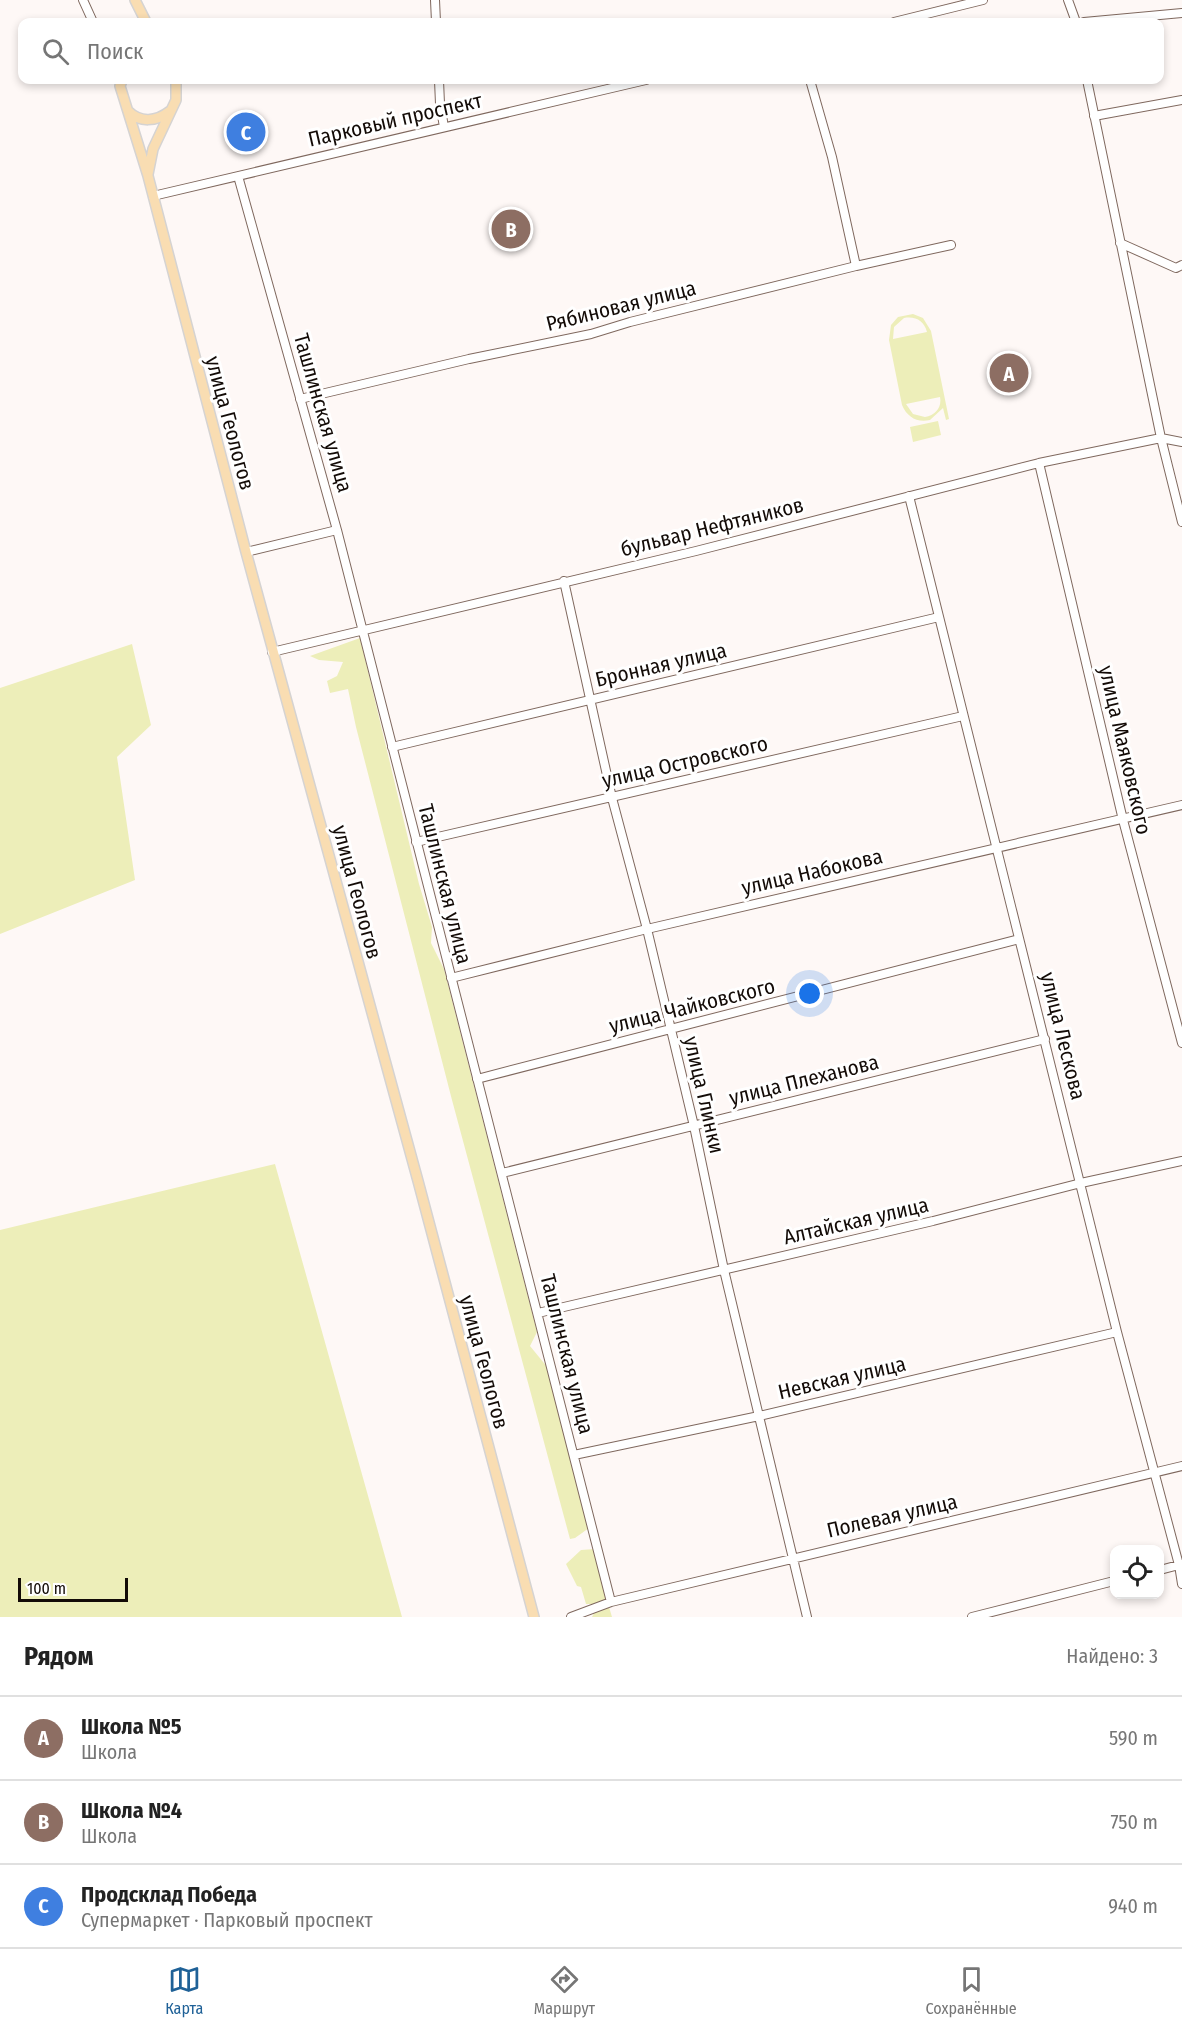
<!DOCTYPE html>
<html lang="ru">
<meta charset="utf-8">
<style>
body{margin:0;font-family:"Fira Sans Condensed",sans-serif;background:#f2f2f2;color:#222}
.controls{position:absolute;right:18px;bottom:18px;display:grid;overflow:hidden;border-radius:12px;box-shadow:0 3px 9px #0003}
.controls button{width:54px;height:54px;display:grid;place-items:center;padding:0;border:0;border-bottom:2px solid #e0e0e0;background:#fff;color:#222;font:30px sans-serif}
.scale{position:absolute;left:18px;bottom:15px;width:110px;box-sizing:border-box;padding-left:6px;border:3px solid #130b07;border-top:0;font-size:16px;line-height:21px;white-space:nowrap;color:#130b07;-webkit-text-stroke:4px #fff;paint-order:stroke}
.you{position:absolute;left:810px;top:994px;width:21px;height:21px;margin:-15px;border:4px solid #fff;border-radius:50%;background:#1a73e8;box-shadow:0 0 0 9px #1a73e833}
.badge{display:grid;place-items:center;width:39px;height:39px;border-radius:50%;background:#1f6197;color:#fff;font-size:20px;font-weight:700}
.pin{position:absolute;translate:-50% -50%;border:3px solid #fff;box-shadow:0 2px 6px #0006}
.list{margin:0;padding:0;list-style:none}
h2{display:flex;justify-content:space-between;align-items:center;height:78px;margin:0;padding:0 24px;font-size:26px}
h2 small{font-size:20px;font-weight:400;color:#767676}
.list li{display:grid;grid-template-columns:39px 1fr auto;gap:18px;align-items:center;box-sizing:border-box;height:84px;padding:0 24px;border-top:2px solid #e0e0e0}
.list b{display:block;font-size:22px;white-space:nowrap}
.list p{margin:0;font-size:20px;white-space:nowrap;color:#767676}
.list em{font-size:20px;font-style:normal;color:#767676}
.icon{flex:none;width:33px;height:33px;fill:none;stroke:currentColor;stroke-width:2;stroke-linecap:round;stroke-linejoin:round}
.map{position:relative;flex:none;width:1182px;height:1617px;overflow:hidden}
.search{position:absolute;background:#fff;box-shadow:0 3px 9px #0003;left:18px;right:18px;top:18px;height:66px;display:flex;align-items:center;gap:15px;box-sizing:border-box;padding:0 21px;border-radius:12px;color:#767676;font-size:22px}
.sheet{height:330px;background:#fff}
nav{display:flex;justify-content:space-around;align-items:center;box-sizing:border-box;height:84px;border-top:2px solid #e0e0e0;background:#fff;font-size:16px;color:#767676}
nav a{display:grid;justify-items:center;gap:3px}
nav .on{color:#1f6197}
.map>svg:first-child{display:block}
</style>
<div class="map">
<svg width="1182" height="1617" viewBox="0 0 1182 1617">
<rect width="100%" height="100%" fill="#fef8f6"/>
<path fill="#edeeb9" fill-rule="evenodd" d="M913,314L923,318L931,331L949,419L946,420L943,408L930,420C917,423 907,417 902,405L889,340L891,325L898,317ZM904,318C916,316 924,321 927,332L893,339L894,327ZM940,397C942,407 936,415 925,417L913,414L906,404Z
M938,421L941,435L913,442L910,427Z
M360,638L419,884L432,927L431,943L444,969L537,1332L530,1346L548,1368L589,1528L575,1538L570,1539L452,1100L356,727L348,689L330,693L327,681L337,676L343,662L319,660L310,656Z
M132,644L151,725L117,757L135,880L0,934V688Z
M275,1164L402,1617H0V1230Z
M595,1549L607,1598L597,1604H586L581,1587L577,1586L566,1564L581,1550Z
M609,1607L612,1617H592L595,1611Z"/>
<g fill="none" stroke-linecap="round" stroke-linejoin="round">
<defs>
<path id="minor" d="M83,0L93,22
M435,0L436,22
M1068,0L1076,22
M894,22L983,0
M1084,22L1182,13
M439,80L440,104L444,127
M810,80L832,157L856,266
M1087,80L1161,438L1182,522
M1094,116L1182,100
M238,176L337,530L611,1602
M153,196L646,80
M1120,243L1176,268L1182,265
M300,399L469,359L591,334L630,322L856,266L951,245
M1039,463L1123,820L1182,1043
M909,496L1117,1332L1179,1565L1182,1584
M246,552L337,530
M564,581L612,798L647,929L694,1126L724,1270L807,1617
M272,652L696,551L1039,463L1161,438L1182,442
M392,747L939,617
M416,842L963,716
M451,978L647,929L1182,805
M477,1079L1019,939
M502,1173L1045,1039
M538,1313L933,1221L1081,1183L1182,1161
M574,1455L759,1416L1117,1332
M1160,1570L1182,1564
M571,1617L611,1602L1182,1466
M972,1617L1114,1581"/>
<path id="major" d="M135,0L146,22
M122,80L120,86L148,176L246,552L418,1181L534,1617
M128,111C140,123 156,122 170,111
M148,174L153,149L176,100V80"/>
</defs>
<use href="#minor" stroke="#7f685e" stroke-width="10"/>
<use href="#major" stroke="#d5d3d2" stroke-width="12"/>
<use href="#minor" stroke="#fff" stroke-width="8"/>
<use href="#major" stroke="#f9ddb2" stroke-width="9"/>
</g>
<g text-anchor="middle" stroke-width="6" stroke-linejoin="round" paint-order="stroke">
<g font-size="21" fill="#130b07" stroke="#fff">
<text transform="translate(395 120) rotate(-13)" y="7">Парковый проспект</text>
<text transform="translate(621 306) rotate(-14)" y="7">Рябиновая улица</text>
<text transform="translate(323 413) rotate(74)" y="7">Ташлинская улица</text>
<text transform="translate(230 423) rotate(75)" y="7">улица Геологов</text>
<text transform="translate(712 527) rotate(-14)" y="7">бульвар Нефтяников</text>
<text transform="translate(661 665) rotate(-13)" y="7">Бронная улица</text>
<text transform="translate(1125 750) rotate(77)" y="7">улица Маяковского</text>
<text transform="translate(685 762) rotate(-13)" y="7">улица Островского</text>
<text transform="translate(812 872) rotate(-13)" y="7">улица Набокова</text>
<text transform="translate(445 884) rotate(76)" y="7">Ташлинская улица</text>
<text transform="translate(357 892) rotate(75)" y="7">улица Геологов</text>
<text transform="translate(692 1006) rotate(-14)" y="7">улица Чайковского</text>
<text transform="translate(1063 1036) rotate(76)" y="7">улица Лескова</text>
<text transform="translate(804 1080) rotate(-14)" y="7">улица Плеханова</text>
<text transform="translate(704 1095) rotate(77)" y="7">улица Глинки</text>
<text transform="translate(856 1221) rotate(-13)" y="7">Алтайская улица</text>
<text transform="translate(567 1354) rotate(76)" y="7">Ташлинская улица</text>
<text transform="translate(484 1362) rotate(75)" y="7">улица Геологов</text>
<text transform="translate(842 1378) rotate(-13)" y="7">Невская улица</text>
<text transform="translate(892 1516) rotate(-13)" y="7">Полевая улица</text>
</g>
</g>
</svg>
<div class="controls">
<button><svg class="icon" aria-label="locate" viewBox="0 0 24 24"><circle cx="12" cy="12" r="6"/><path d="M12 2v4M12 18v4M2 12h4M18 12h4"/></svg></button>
</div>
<div class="scale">100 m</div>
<div class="you"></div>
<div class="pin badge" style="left:1009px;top:373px;background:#8d6e63">A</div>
<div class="pin badge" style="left:511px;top:229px;background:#8d6e63">B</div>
<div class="pin badge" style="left:246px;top:132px;background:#3f7fe0">C</div>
<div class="search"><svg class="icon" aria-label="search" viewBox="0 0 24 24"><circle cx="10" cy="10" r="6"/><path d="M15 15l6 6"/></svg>Поиск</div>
</div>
<section class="sheet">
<h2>Рядом<small>Найдено: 3</small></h2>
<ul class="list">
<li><span class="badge" style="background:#8d6e63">A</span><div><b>Школа №5</b><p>Школа</p></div><em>590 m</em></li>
<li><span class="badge" style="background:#8d6e63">B</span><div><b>Школа №4</b><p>Школа</p></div><em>750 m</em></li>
<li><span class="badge" style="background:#3f7fe0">C</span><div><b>Продсклад Победа</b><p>Супермаркет · Парковый проспект</p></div><em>940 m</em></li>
</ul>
</section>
<nav>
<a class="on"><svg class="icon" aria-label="map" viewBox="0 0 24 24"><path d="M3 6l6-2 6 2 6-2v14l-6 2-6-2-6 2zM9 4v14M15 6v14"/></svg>Карта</a>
<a><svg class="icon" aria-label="directions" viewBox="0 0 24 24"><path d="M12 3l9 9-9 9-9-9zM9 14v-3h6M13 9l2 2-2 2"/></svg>Маршрут</a>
<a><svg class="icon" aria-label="saved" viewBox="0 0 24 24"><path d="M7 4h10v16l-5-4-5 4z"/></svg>Сохранённые</a>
</nav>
